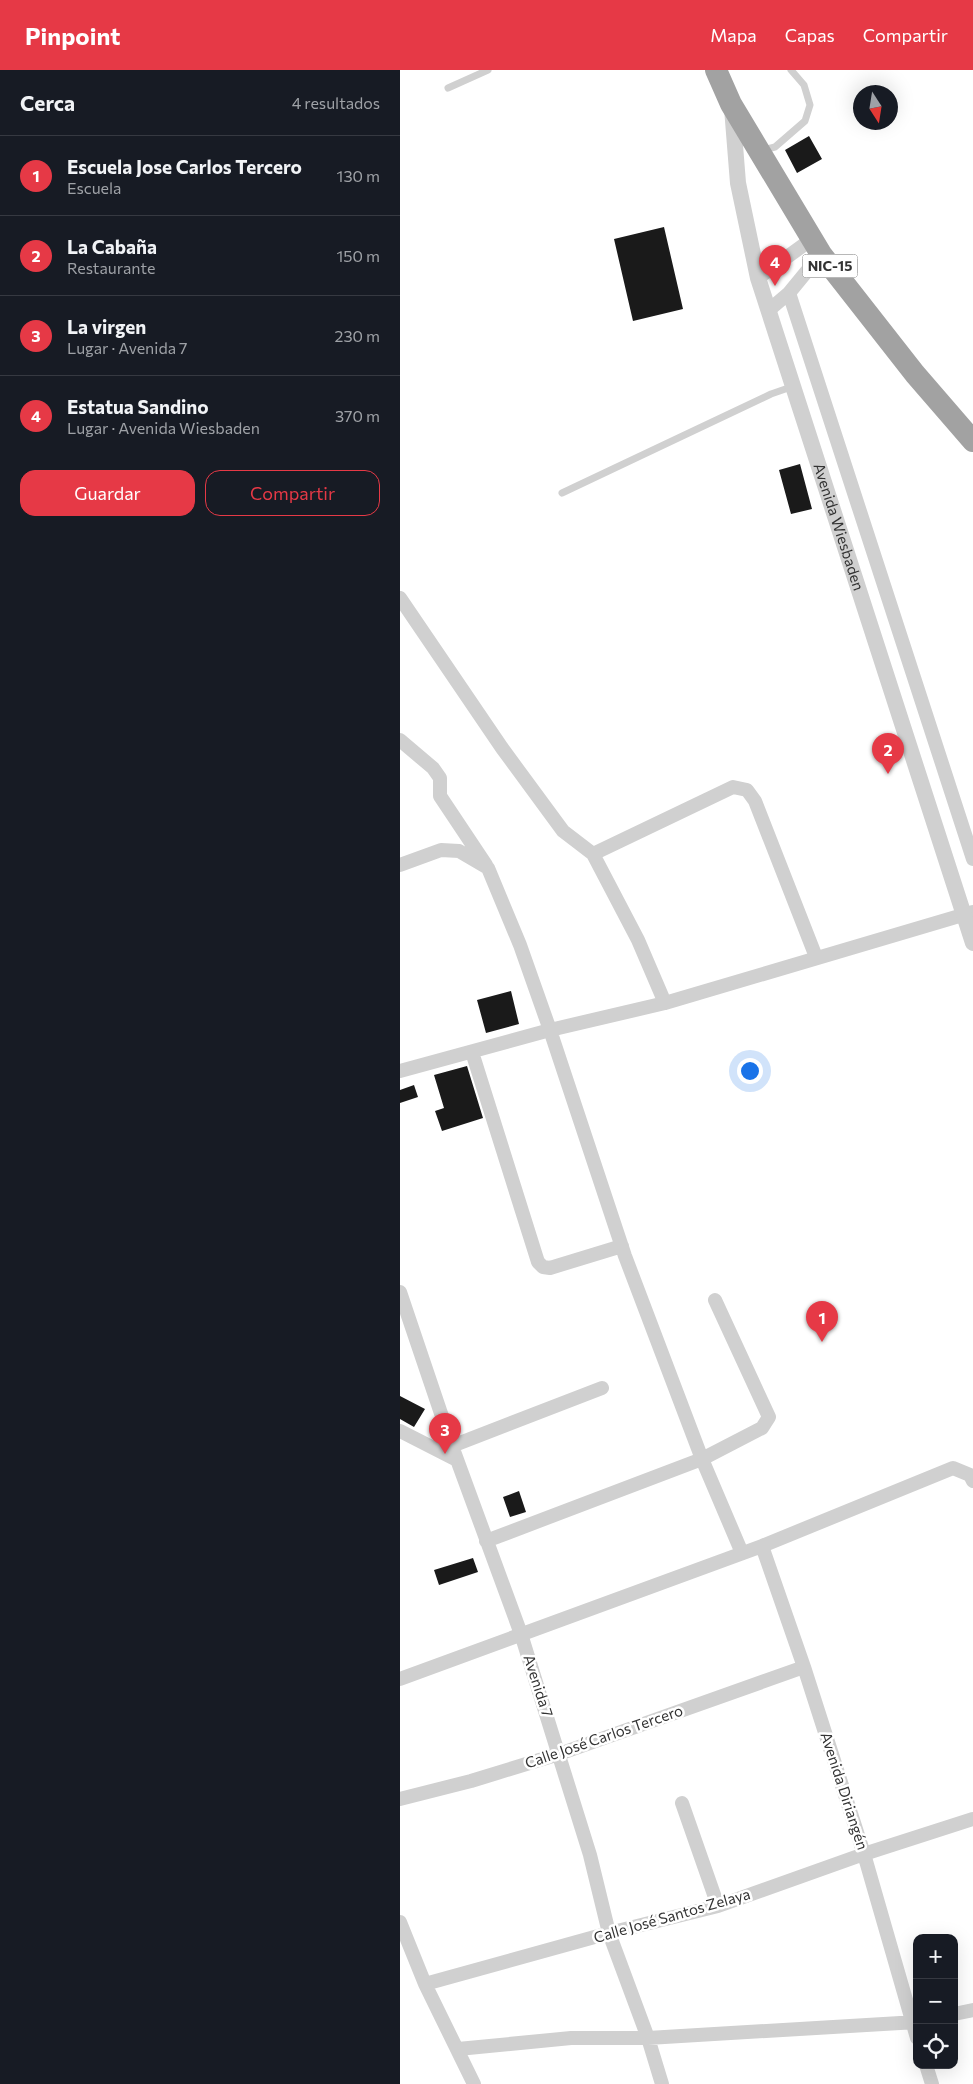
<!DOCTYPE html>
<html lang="es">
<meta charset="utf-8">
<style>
body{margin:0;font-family:Commissioner,sans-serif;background:#242831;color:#f1f3f6}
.controls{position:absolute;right:15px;bottom:15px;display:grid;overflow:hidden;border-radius:10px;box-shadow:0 5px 20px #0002}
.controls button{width:45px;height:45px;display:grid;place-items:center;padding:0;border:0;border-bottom:1px solid #363941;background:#171b24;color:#f1f3f6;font:25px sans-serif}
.compass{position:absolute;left:453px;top:15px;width:45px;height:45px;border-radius:50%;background:#171b24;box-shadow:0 5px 20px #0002;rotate:168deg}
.you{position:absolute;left:349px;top:1000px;width:18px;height:18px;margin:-12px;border:4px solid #fff;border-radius:50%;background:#1a73e8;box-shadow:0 0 0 8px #1a73e833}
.badge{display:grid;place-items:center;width:32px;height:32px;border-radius:50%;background:#e63946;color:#fff;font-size:16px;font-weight:700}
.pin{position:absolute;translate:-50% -41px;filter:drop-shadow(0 1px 2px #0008)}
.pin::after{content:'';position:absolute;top:26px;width:18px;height:15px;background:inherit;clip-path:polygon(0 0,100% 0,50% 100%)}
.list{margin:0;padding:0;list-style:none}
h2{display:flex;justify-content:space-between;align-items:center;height:65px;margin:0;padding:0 20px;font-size:21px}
h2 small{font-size:16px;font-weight:400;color:#9ea1a6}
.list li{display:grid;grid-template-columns:32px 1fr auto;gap:15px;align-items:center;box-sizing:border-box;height:80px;padding:0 20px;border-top:1px solid #363941}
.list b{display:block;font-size:19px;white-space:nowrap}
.list p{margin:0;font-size:16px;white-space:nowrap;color:#9ea1a6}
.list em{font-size:16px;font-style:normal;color:#9ea1a6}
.actions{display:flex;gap:10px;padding:15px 20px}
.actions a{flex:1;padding:11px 0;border:1px solid #e63946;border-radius:15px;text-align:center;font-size:18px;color:#e63946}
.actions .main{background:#e63946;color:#fff}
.icon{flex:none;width:28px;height:28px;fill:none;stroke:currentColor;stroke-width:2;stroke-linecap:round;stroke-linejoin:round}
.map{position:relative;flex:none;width:573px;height:2014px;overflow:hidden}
header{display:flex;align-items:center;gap:30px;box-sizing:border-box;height:70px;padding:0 25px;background:#e63946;color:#fff}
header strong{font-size:24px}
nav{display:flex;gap:28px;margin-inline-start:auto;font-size:18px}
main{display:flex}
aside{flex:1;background:#171b24}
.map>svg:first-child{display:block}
</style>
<header>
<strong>Pinpoint</strong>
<nav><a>Mapa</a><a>Capas</a><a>Compartir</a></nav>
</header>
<main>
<aside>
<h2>Cerca<small>4 resultados</small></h2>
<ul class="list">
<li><span class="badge">1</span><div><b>Escuela Jose Carlos Tercero</b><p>Escuela</p></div><em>130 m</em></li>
<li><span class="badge">2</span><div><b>La Cabaña</b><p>Restaurante</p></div><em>150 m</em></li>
<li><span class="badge">3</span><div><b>La virgen</b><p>Lugar · Avenida 7</p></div><em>230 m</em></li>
<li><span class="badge">4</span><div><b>Estatua Sandino</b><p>Lugar · Avenida Wiesbaden</p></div><em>370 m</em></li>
</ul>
<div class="actions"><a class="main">Guardar</a><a>Compartir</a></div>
</aside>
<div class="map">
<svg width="573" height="2014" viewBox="0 0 573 2014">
<rect width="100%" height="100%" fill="#fff"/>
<path fill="#1a1a1a" d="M409,66L422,89L397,103L385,80Z
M264,157L283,239L233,251L214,169Z
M400,394L412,439L391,444L379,400Z
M111,921L119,954L86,963L77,930Z
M67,996L83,1048L42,1061L35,1041L44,1038L34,1005Z
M14,1015L18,1027L0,1033V1020Z
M0,1326L25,1339L14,1357L0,1349Z
M119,1421L126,1442L110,1447L103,1427Z
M73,1488L78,1502L39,1515L34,1500Z"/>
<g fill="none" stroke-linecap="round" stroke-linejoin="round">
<path stroke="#d0d0d0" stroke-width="7" d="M48,18L88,0
M363,80L375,77L405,51L410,35L404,15L391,0
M162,423L371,324L394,316"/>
<path stroke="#d0d0d0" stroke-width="14" d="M421,184L389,223L573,789
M358,208L412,169
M369,240L389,223
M0,528L102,678L163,761L193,784L238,870L265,933
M0,670L33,698L40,708V726L86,795
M193,784L333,717L347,720L355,731L416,887
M0,795L41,780L59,781L88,798L120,875L150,960L225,1186L302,1389L342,1483
M72,982L138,1192L143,1197L150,1198L222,1176
M0,1001L150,960L265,933L573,842
M0,1222L52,1376L121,1564L190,1785L209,1863L248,1968L262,2014
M0,1361L57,1390
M52,1376L202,1318
M86,1471L302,1389L362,1358L369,1347L315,1230
M362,1476L404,1597L464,1784L517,1968
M0,1609L362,1476L553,1398L570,1405L573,1411
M0,1729L71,1711L159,1684L404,1597
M282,1733L318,1836
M0,1852L25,1914L74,2014
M25,1914L209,1863L318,1836L464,1784L573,1749
M554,1944L573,1940
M58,1979L171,1968H248L517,1952
M526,1995L532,2014"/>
<path stroke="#d0d0d0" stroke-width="16" id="s1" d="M332,38L338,113L358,208L573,873"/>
<path stroke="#a2a2a2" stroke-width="22" d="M316,0L331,34L421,184L515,304L573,371"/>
</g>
<g text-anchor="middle" stroke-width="5" stroke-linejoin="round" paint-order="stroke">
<rect fill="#fff" stroke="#707070" stroke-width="1" x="402.5" y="184.5" width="55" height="23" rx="4"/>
<g font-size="14" font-weight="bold" fill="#333">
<text x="430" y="201">NIC-15</text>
</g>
<g font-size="15" fill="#333" stroke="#fff">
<text dy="5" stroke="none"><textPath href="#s1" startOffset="434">Avenida Wiesbaden</textPath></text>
<text transform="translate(138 1616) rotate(72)" y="5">Avenida 7</text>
<text transform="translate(204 1667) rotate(-19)" y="5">Calle José Carlos Tercero</text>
<text transform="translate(444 1721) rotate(72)" y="5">Avenida Diriangén</text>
<text transform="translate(272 1846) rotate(-16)" y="5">Calle José Santos Zelaya</text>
</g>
</g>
</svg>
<div class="controls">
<button>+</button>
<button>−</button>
<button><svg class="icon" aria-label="locate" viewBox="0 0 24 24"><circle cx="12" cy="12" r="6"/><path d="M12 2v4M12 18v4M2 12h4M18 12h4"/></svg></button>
</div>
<svg class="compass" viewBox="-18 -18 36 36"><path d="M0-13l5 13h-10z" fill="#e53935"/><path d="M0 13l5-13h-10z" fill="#9ea1a6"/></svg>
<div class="you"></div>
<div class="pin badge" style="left:422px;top:1272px">1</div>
<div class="pin badge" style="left:488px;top:704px">2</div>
<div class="pin badge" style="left:45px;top:1384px">3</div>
<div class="pin badge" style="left:375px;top:216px">4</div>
</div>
</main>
